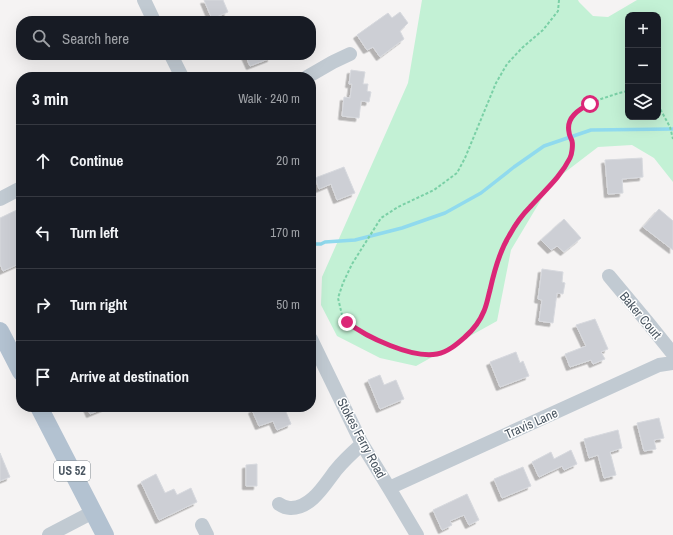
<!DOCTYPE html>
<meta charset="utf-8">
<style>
body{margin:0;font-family:"Archivo Narrow",sans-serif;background:#20242c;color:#f1f3f6}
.controls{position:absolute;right:12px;top:12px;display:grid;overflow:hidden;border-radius:8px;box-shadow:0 4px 16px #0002}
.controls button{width:36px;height:36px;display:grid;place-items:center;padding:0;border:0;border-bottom:1px solid #363941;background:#171b24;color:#f1f3f6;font:20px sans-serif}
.stop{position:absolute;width:12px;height:12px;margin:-9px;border:3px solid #db2777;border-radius:50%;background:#fff}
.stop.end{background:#db2777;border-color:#fff;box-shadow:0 1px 4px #0008}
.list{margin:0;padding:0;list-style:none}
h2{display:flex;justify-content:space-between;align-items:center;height:52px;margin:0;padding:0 16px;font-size:17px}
h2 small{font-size:13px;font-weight:400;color:#9ea1a6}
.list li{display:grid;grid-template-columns:26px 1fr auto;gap:12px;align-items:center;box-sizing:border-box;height:72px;padding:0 16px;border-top:1px solid #363941}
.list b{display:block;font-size:15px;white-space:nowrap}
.list em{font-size:13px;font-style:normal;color:#9ea1a6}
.icon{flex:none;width:22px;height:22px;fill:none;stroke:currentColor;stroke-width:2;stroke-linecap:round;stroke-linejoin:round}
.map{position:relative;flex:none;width:673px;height:535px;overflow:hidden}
.search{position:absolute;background:#171b24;box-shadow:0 4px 16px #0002;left:16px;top:16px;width:300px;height:44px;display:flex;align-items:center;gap:10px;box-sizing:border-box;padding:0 14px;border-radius:16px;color:#9ea1a6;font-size:15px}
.panel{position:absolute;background:#171b24;box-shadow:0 4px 16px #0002;left:16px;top:72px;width:300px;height:340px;border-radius:16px}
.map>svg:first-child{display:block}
</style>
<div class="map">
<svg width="673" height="535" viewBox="0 0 673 535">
<defs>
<filter id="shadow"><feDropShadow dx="-3.5" dy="3.5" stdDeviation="0" flood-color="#0004"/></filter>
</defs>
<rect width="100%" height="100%" fill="#f5f3f3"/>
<path fill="#c3f1d5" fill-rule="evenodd" d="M422,0H578L579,2L593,16L608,17L637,0H673V182L654,158L632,145L598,147L551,183L511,250L497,321L416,366L380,358L337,336L321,305L322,277L408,83ZM628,15H658V117H628Z"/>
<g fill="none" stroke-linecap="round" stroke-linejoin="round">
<path stroke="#90daee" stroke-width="3.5" d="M311,244H321L325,242L355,240L402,228L445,213L481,193L514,167L544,146L591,130L673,129"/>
</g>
<path fill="#cdcfd5" stroke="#d7d9de" filter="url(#shadow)" d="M204,0H223L228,12L212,19Z
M400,12L408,23L400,31L404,39L380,57L373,47L367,50L357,35L388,13L392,18Z
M245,55H270L271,58L250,66Z
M351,70L365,72L363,84H368L367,91L371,92L369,102L361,101L359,118L342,116L344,97L350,98L352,84H349Z
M642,158L643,177L622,179L623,193L608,194L605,160Z
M344,167L355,193L337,200L331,184L319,189L315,178Z
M21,208V263L3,271L0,264V218Z
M659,209L673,221V250L643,227Z
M564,219L581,238L564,252L557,246L551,250L541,240Z
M542,269L563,272L562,282L565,283L563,294L557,293L553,323L539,321L542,300L538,299Z
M595,319L608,349L601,352L605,359L593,364L591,360L570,367L565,354L586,346L576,325Z
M516,352L520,363L523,361L529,376L500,387L490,362Z
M380,375L384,385L396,380L404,399L380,409L368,380Z
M87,407H107L90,414Z
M259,407H268L269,411L278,407H284L291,424L277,430L273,421L259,426L252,410Z
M659,418L664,438L654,440L656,449L644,451L637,423Z
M618,430L622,448L610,452L616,475L604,478L598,455L589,458L584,439Z
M571,450L577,464L564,470L562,466L539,477L532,462L551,452L554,459Z
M0,453L10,477L0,481Z
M257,464V486H246V465Z
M523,467L531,486L502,498L494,479Z
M156,474L165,493L174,489L177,495L191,488L197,502L159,520L141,482Z
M467,494L479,520L469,525L464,515L450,521L452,525L442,530L433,510Z"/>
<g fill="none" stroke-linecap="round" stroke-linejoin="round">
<path stroke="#7ad0a6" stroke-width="2" stroke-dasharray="3 2" stroke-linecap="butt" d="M559,0L558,11L543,30L522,48L507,64L496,83L465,158L457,173L434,190L398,207L381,218L352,264L343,283L338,298L342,315L347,322L363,334L379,341L401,349L423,355L437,354L449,349L462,339L474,328L484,311L499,260L507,240L516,222L530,206L560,175L571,157L573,142L569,133V123L575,113L583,107L601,99L619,93L628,91
M658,105L670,127L673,139"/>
<path stroke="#c1cad2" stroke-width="14" d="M144,0L154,21
M171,55L182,77
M307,77L333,62L350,54
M0,199L21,188
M609,276L649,324L673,354
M311,339L362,444L389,488L417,535
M389,488L659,365L673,363
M279,504C282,506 287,508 290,508C311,509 325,484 336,470C344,460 353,452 362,444
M202,525L207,535
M49,535L93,512"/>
<path stroke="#b3c2d1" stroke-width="18" d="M0,331L21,372
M39,407L105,535"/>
</g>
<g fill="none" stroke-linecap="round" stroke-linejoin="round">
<path stroke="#db2777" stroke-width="5" d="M347,322C366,337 413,359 437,354C448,352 457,344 465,337C473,330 480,321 484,311C487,304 488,297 490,290C494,272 499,252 509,236C515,225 521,216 530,207C544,191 560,178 570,158C572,154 573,145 572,141C571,138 569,135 569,132C566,118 579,109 590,104"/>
</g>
<g text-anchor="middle" stroke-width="3" stroke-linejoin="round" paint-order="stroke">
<rect fill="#fff" stroke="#808990" stroke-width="1" x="54" y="461" width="36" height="20" rx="3"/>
<g font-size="12" font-weight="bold" fill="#4a5661">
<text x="72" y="475">US 52</text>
</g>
<g font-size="13" fill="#4a5661" stroke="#fff">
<text transform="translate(641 315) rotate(50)" y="5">Baker Court</text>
<text transform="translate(531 423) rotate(-24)" y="5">Travis Lane</text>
<text transform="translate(362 438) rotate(62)" y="5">Stokes Ferry Road</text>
</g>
</g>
</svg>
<div class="controls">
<button>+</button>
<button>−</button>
<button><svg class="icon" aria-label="layers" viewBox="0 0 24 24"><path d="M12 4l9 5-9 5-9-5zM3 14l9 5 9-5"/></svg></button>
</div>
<div class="stop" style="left:590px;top:104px"></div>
<div class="stop end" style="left:347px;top:322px"></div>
<div class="search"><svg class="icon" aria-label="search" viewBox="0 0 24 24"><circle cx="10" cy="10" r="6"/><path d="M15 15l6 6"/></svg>Search here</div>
<section class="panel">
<h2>3 min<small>Walk · 240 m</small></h2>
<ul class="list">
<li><svg class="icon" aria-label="ahead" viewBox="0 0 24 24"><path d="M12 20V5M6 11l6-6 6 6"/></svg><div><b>Continue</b></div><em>20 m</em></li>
<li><svg class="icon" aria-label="left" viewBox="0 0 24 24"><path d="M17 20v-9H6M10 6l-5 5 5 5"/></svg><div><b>Turn left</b></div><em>170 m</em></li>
<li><svg class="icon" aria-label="right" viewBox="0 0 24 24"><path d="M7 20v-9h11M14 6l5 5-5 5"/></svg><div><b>Turn right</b></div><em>50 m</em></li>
<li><svg class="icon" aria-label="arrive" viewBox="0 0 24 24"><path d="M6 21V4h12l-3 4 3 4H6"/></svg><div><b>Arrive at destination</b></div></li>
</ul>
</section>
</div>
